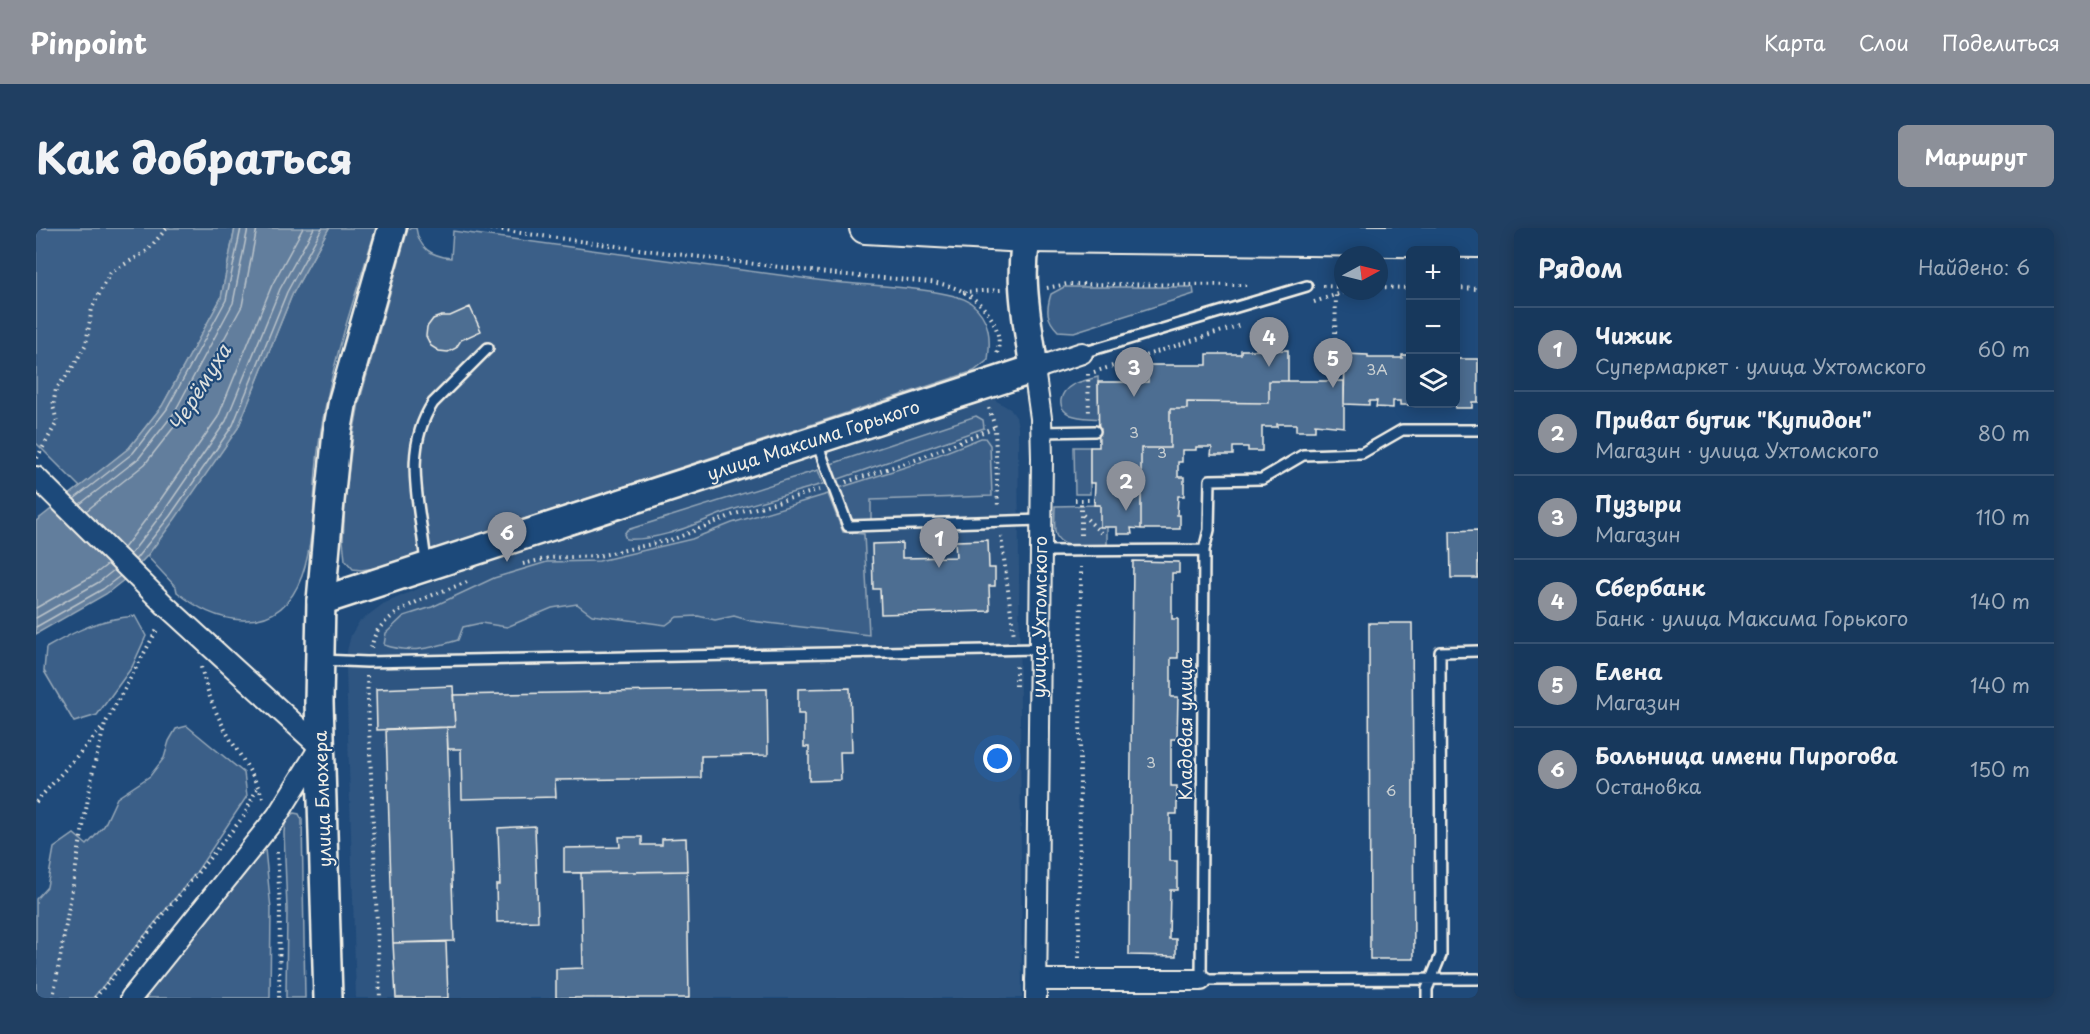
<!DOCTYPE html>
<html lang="ru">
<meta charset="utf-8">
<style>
body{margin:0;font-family:"Playpen Sans",sans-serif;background:#203f62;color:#f1f3f6}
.controls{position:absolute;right:18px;top:18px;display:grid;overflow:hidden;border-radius:9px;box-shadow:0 3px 15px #0003}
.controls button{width:54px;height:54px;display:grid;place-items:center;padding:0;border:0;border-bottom:2px solid #365272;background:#17385c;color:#f1f3f6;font:30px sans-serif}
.compass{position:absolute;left:1298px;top:18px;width:54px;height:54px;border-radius:50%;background:#17385c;box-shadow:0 3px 15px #0003;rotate:83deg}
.you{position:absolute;left:962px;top:531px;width:21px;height:21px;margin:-15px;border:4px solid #fff;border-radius:50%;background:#1a73e8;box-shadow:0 0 0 9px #1a73e833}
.badge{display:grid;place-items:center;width:39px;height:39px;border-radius:50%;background:#8c9099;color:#fff;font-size:20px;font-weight:700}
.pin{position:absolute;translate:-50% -50px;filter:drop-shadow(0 2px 3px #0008)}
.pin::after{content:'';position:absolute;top:32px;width:21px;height:18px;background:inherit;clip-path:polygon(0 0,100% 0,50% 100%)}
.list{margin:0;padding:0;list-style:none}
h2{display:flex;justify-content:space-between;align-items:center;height:78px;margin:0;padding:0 24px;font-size:26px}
h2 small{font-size:20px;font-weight:400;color:#9eacbb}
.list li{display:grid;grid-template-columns:39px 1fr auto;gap:18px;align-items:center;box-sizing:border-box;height:84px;padding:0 24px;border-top:2px solid #365272}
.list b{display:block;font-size:22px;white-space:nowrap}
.list p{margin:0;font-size:20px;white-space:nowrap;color:#9eacbb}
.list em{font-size:20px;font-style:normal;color:#9eacbb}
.icon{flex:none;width:33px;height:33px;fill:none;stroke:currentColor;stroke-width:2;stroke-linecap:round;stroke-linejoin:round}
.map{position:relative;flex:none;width:1442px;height:770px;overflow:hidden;border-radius:9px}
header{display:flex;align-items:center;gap:36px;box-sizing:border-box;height:84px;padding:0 30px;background:#8c9099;color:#fff}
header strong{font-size:28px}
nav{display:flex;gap:33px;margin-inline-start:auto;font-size:21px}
.intro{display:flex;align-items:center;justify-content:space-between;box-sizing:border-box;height:144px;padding:0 36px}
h1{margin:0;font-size:42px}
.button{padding:15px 27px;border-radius:9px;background:#8c9099;color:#fff;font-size:21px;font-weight:700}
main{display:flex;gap:36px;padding:0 36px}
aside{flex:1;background:#17385c;border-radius:9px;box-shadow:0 3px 15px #0003}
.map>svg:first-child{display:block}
</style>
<header>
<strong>Pinpoint</strong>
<nav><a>Карта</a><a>Слои</a><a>Поделиться</a></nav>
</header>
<div class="intro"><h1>Как добраться</h1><a class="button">Маршрут</a></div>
<main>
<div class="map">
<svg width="1442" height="770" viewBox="0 0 1442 770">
<rect width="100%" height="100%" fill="#1f4a7a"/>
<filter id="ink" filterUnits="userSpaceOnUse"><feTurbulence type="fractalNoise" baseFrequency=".0167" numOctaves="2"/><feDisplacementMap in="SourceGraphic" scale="12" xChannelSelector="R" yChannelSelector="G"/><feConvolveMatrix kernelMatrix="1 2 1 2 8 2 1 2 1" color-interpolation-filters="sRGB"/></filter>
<g filter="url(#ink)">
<path fill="#2d5581" d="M949,170L959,172L974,181L980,189L982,199L986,770H320L310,440L311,423L315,407L323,394L347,376L397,354L940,171Z"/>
<path fill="#3a5f88" stroke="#97a8b8" stroke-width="1.5" d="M0,0H199L185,70L126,178L93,220L44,259L0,215Z
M293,0H340C323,56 303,113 291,171C286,194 282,218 280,243C276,292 280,395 207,392C181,391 161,380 141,364L140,359L111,328L202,200L256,67Z
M376,0H380C383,21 396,28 415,30L417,3C543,20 670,38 796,54C825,57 915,60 935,75C954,90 955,110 952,132L938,143L340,340L325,342L317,341L309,332L307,313L309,274L317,207L323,175L372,1Z
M1028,59H1157L1158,66L1038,104L1022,103C1010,91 1010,82 1015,66Z
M1062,149L1063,191C1054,190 1043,190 1035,187C1028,184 1024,179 1025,172C1028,155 1048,153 1062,149Z
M940,188L947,192L948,200L800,252L795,236Z
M945,210H949L954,217L956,268L835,272V292L813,293L803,260L882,235Z
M1038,219H1054V266H1039Z
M782,242L787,256C756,265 724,273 693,283C660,295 626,313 590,311L588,306L591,302Z
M792,266L807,304L828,306L833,407L715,393L698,388L679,392L662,388L641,389L630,397L556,387L541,376L516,380L471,399L445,395L427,399L422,412C395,420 376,426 348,417L350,405L368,388L396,379L458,350L511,334L563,333L656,311L696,295Z
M1064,277L1071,299V318C1056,318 1022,324 1019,303C1018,295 1019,286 1019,278Z
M99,388L110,408L96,439L61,487L38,494L8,443L10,420C41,402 63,391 99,388Z
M151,498L208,545L211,568L159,646L57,770H0V671L11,659L18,620L38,606L51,617L68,598L81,570L114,548L128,530L133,513L140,501Z
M258,585L263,586L266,592L269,770H250L251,681L248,605C249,595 249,589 258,585Z
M229,621L235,681L234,770H107Z"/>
<path fill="#627e9d" stroke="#9cacbb" stroke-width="1.5" d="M199,0H293L256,67L202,200L139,291L111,328L89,351L70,366L0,406V293L93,220L126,178L185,70Z"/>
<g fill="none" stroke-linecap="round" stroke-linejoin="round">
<path stroke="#bac3ca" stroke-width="1.5" d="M38,271L97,225L131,181L190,72L205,0
M44,276L103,230L138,185L197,75L212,0
M50,283L109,236L145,190L206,78L221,0
M88,320L120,278L182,189L236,57L267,0
M94,327L128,283L190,193L244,61L278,0
M99,332L134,288L197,197L251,64L286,0
M0,380L58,347L72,336
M0,390L63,354L78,342
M0,399L67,361L84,348"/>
</g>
<path fill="#4d6e92" stroke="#f4f1e8" stroke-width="1.5" d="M434,79L445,103L425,112L420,120L412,124L403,123L395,118L390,108L391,99L397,91L405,88H414Z
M1205,122H1252V153H1233V175L1151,174V181H1134V220H1105V301L1095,300L1096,306H1081V299H1064V277H1058L1059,255H1054V219H1063L1062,154H1112V137H1171V126H1205Z
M1309,126L1332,127V130H1366V127H1374V176H1412V177H1364V173H1357V180L1340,179L1341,173H1333V177L1308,176Z
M1420,131H1442V174H1436V180H1419Z
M1233,153H1308V199L1279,196V203H1260V196H1241V199H1226V223H1212V219H1197V227H1175L1176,219H1160V222H1146V234H1142V249H1148V268H1142L1141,287H1144V301H1105V220H1134V181H1151V174L1233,175Z
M1442,302V350H1415L1414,303Z
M952,312L953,340H959V358H953L954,383L845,386L844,361H837L836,316L866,315V330L920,329L919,313Z
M1097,333L1143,334V345H1136V391H1142V430H1135V469H1142L1141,511H1135V558H1141V586H1134V633H1141V662H1134L1133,711H1140V728L1093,727Z
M1333,395H1376L1378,731H1334Z
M417,458L419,499L341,502L340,461Z
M814,460L816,524H804L805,552L773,553V519H768V486H762V461Z
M731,461L732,527L665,528V550L519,552L520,569L426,571L425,521H412L411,499H419L417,467Z
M411,499L418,713L357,715L350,501Z
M499,598L502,693L461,694L460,657H464L462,600Z
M583,609H606V617H626V611L650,610L651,643L528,645V620L584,619Z
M651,643L653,770H520V741L547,740L545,645Z
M410,714L412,770H360L357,715Z"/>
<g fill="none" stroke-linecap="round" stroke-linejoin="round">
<defs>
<path id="lane" d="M1046,125L1271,58
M1442,202H1366L1326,225L1267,227L1226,251L1174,252L1173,302L1168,322L1165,752L1442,751
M1005,204L1059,203
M781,215L812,298L1006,292
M1006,323L1168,322
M390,337C386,283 364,225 397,175L452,120
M286,432L331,434L1005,421
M1391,770V761L1405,727L1404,424L1442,423"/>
<g id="street">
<path d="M0,249L129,377L284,519L241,588L95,770"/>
<path d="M1000,752H1165"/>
<path id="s1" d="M1000,770L1006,230L1005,190L998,141L1046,125"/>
</g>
<g id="secondary">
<path id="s2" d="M285,373L998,141C992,94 980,46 993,0"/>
<path d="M292,770L283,474L285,373L294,273L301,205L307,172L356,0"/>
</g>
<path id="primary" d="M829,0L991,9L1442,14"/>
</defs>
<use href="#lane" stroke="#f4f1e8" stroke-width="14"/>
<use href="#street" stroke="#f4f1e8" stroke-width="24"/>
<use href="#secondary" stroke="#f4f1e8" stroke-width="32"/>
<use href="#primary" stroke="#f4f1e8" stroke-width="34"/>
<path stroke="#f4f1e8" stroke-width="4" stroke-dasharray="1.5 4.5" stroke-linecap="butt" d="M448,0C557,15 667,30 776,43C805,47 834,49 862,51C880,53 900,53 916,59C942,67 972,99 960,128
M1287,58L1307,59
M1343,59L1374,60
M1011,60L1031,56L1213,57
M1420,60L1442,61
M927,64L965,62
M1278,74L1311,63
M1058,144L1205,97
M1052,146L1053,187
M1298,153L1300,67
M953,180L959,199L962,280
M1,230L21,194L17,178L20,161L35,142L50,116L56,80L74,45L111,23L131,0
M810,254L879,232L959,199
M1039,272H1058
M1047,287L1067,307
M1045,307V272
M965,308L978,408
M487,336L513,330L562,328L638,311L699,286L783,262
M335,420C337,414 338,407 342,402C361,377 405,364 434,353
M165,439C170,458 175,475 184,492C197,519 216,542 227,570
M331,448L344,770
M980,458V436
M0,574L67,499
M241,624L244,678L243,770
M1043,730L1045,339
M17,770L57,542L69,496L122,400
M59,770L208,588L222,558"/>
<use href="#lane" stroke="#1f4a7a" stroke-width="9"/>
<use href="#street" stroke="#1f4a7a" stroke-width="20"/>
<use href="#secondary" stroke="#1f4a7a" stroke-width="27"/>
<use href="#primary" stroke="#1f4a7a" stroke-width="30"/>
</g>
</g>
<g text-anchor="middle" stroke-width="4.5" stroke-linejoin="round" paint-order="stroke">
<g font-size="15" fill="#cad0d2">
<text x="1341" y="147">3А</text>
<text x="1098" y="210">3</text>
<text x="1126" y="230">3</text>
<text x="1115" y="540">3</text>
<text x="1355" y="568">6</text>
</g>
<g font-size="18" fill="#f4f1e8" stroke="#1f4a7a">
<text dy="6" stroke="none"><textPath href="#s2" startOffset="518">улица Максима Горького</textPath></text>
<text dy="6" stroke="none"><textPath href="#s1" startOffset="381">улица Ухтомского</textPath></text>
<text transform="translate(1150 501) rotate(-90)" y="6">Кладовая улица</text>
<text transform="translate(287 571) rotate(-92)" y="6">улица Блюхера</text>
</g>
<g font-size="20" font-style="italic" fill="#dee0dd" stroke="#1f4a7a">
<text transform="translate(164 160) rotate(-58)" y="7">Черёмуха</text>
</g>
</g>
</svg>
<div class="controls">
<button>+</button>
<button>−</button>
<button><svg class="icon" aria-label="layers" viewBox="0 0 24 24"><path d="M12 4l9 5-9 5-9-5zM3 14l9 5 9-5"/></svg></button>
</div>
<svg class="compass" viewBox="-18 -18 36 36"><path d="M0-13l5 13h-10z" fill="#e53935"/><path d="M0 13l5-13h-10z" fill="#9eacbb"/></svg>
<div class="you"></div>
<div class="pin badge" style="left:903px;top:340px">1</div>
<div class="pin badge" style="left:1090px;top:283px">2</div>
<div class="pin badge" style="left:1098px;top:169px">3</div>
<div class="pin badge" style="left:1233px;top:139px">4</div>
<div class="pin badge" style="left:1297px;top:160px">5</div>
<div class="pin badge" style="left:471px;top:334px">6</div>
</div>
<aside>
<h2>Рядом<small>Найдено: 6</small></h2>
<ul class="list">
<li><span class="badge">1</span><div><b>Чижик</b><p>Супермаркет · улица Ухтомского</p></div><em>60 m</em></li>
<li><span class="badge">2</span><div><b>Приват бутик &quot;Купидон&quot;</b><p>Магазин · улица Ухтомского</p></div><em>80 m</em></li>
<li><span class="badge">3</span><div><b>Пузыри</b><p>Магазин</p></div><em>110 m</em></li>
<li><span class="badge">4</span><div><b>Сбербанк</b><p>Банк · улица Максима Горького</p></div><em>140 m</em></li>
<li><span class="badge">5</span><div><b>Елена</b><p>Магазин</p></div><em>140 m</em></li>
<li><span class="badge">6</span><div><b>Больница имени Пирогова</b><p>Остановка</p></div><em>150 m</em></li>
</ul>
</aside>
</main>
